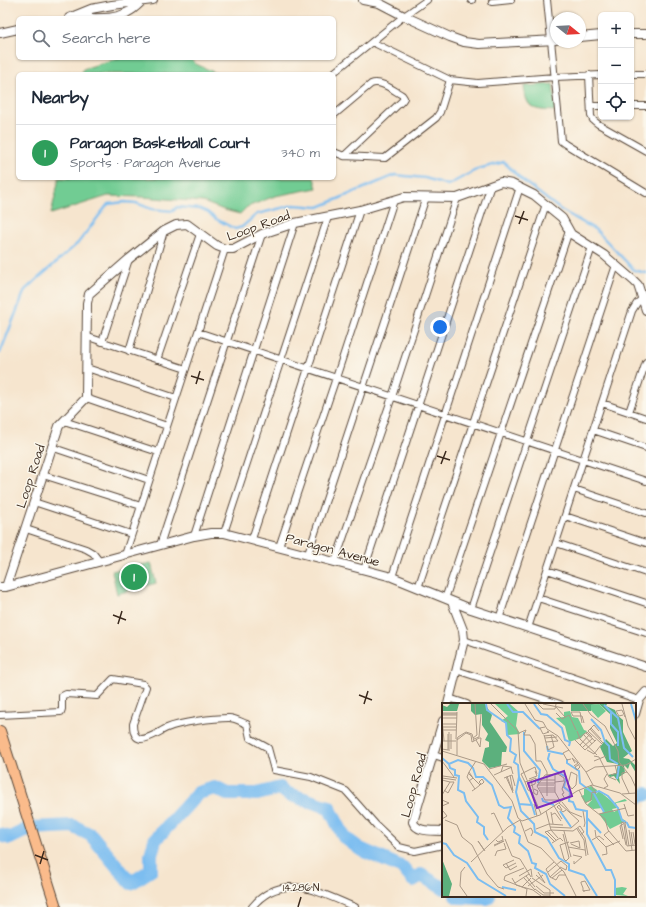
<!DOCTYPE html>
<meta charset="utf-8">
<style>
body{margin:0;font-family:"Architects Daughter",sans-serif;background:#f2f2f3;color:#1f2937}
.controls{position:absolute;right:12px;top:12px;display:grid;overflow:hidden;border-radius:6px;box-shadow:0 1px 3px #0004}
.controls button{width:36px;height:36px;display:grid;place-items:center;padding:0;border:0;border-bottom:1px solid #e0e1e3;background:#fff;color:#1f2937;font:20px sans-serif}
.compass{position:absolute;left:550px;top:12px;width:36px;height:36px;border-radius:50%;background:#fff;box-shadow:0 1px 3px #0004;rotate:108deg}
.you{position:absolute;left:440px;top:327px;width:14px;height:14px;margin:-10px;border:3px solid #fff;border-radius:50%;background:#1a73e8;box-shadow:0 0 0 6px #1a73e833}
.badge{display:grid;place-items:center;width:26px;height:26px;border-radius:50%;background:#b45309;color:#fff;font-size:13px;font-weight:700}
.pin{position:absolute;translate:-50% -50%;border:2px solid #fff;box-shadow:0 1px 4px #0006}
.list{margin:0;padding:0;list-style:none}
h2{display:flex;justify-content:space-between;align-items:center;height:52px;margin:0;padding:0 16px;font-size:17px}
h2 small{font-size:13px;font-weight:400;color:#747a83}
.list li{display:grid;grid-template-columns:26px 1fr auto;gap:12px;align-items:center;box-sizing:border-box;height:56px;padding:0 16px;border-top:1px solid #e0e1e3}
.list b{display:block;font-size:15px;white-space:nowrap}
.list p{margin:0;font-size:13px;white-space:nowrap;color:#747a83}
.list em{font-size:13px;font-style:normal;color:#747a83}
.icon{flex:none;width:22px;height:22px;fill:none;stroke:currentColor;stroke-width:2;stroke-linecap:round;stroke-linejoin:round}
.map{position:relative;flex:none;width:646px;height:907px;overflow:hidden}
.search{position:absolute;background:#fff;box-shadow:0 1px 3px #0004;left:16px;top:16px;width:320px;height:44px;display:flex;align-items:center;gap:10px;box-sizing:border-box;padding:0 14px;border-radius:6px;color:#747a83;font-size:15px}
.panel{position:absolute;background:#fff;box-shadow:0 1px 3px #0004;left:16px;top:72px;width:320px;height:108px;border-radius:6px}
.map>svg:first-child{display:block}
</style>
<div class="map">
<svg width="646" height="907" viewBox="0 0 646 907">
<rect width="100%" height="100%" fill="#fbf7ec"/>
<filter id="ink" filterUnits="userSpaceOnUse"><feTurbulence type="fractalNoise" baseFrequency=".025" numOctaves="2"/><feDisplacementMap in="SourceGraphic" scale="8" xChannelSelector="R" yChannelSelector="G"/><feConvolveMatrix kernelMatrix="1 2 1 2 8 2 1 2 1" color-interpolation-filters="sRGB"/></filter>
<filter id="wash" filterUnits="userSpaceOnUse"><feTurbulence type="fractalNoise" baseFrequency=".012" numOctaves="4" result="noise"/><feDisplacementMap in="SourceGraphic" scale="16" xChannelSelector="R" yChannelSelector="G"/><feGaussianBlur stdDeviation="0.9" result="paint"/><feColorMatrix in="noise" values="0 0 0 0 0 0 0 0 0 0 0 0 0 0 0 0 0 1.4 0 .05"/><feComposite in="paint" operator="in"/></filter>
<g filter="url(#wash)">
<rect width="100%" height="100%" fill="#f6e5ce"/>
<path fill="#71cc93" stroke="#567b58" d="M118,58H190L196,64L218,74H82L83,69Z
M553,84L556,111C534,110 526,110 524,86Z
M59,178H314L317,188L275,196L247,207L240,214L224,210L203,202L142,197L108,196L51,214Z
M151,563L156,583L117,594L112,571Z"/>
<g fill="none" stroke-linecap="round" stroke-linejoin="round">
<path stroke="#7bbdf0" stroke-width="2.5" d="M0,353L25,290L78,243L108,204L125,202L136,203L152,209L173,211L177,207L200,209L207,212L216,219L235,229L242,227L257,214L294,205L319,207L395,175L425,178L448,185L478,169L504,162L522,180L561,210L596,230L634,270L646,273"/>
<path stroke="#7bbdf0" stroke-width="14" d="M635,798L646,794
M0,835L10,838L30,828L73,826L91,835L131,883L151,870V855L155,840L198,793L215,788L227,794H257L280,788L288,794L329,807L344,837L360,849L403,868L413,880L421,875L443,888
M456,896L459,897L487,898L489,896"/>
</g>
</g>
<g filter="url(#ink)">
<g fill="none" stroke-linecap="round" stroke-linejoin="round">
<defs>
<path id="minor" d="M471,0H472
M547,0L561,141L565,144L646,193
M492,2L511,0
M372,42L450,80L478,83L555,77L601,75
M332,74L404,16L427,0
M631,74H646
M589,75L591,116L593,120L598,124L646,151
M591,106H601
M631,106H646
M334,115L371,84C381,80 393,90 402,95L404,98L402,101L344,156
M334,152L344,156L385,158L436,118L440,112L450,80
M198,332L646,481
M88,337L186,369
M102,342L129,259
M129,351L164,231
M157,360L200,234
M87,368L176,398
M86,398L167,426
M602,403L646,418
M629,412L646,362
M64,421L158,452
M593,430L646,448
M51,447L149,480
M43,475L141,506
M574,489L646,513
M34,502L131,534
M565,516L646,543
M26,529L86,549L93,553L100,562
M224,533L328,217
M194,536L295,223
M252,539L360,210
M556,543L646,573
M160,545L262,234
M279,547L336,378L394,200
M308,554L426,197
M125,555L225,249
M335,562L392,397L457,198
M364,570L491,185
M547,570L646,603
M392,577L520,187
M418,588L546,204
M538,598L646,633
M445,599L569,231
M471,609L592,247
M499,619L616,265
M528,628L632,311L637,303L642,299
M464,640L639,700
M456,670L560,704
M449,698L467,704
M0,715L61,712L62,709V696L66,694L97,696L113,679L143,684L146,687L133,724C133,731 134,738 141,739C150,739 160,731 167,728C181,722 214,718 229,718C235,718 241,722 247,724L250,738L268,748L274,770L311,777L346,791L376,825L399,847L415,851L443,845
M434,755L443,758
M252,907C282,870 320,893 355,907"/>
<path id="tertiary" d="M363,0L379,3L404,16L450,37L464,42L479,44L556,40
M69,18L91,9L112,5L153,0
M82,18C97,18 115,20 128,12C133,10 137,6 141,2
M0,33L18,29
M631,34H646
M580,37L601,35
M0,587H6L194,536L211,533H224L392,577L471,609L646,667
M6,587L59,426L86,398L87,303L89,294L129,259L164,231L176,225L187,224L217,246L225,249H233L262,234L295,223L360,210L404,197L457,198L501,182L512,184L534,195L562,218L571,234L604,255L634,281L638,285L646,310
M448,704L464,640L463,630L452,602
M635,714L639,700L646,692
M443,721L413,822C417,833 434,830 443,831"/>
<path id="primary" d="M0,731L56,907"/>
</defs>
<use href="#minor" stroke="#574638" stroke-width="8"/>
<use href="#tertiary" stroke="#574638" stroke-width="10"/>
<use href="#primary" stroke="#574638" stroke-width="12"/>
<use href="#minor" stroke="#fff" stroke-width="6"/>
<use href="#tertiary" stroke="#fff" stroke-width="8"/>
<use href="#primary" stroke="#fabb8b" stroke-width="10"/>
</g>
</g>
<path fill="none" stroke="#3b2a1e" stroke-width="1.5" d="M515,216L528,220M519,224L524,211M191,376L204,380M196,384L200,371M437,456L450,460M441,464L446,451M113,615L126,620M118,624L122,611M359,695L372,700M364,704L368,691M35,855L48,860M40,864L44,851M298,907L301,897"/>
<g text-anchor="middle" stroke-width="3" stroke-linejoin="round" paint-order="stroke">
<g font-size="13" fill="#3b2a1e" stroke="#fbf7ec">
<text transform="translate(258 225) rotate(-20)" y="5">Loop Road</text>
<text transform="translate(30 476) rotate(-72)" y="5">Loop Road</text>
<text transform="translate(333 549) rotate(15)" y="5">Paragon Avenue</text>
<text transform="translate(413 785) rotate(-75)" y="5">Loop Road</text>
</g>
</g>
<g transform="translate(442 703)">
<rect width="194" height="194" fill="#f6e5ce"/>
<path d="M53,1H68L76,8L74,23L78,31L65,32L64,20L59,18L66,13ZM157,1L164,8L156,15L148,6L149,2ZM128,8L130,14L136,15L142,27L145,28L139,35L127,39L123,23L114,15L122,14V9ZM149,83L155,87L154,91L157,88L172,100L183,96L185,98L174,100L175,105L170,106L172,109L177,106L179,115L184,118L168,126L157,111L162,109L160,105L151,106L145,102L150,97L143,100L139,93L142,92V86ZM180,184L185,185L181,191L186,193L173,192V185Z" fill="#71cc93"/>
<path d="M8,1H17L15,8H0V2L5,4ZM29,1H43L50,12L48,19L65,44L64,49H60L59,63L47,65L40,58L43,45L47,44V39L43,37L46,31L40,22V11L33,12L29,8ZM129,1H165L164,3L173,7L175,12L181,17V29L190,48L181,55L187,56L194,63V70L188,60L186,66L182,62L183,70L177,74L178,81L172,73L168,74L166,72L174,70L176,61L165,59L158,44L164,36L171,43L175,40L168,25V11L157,1L149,2V8H129ZM0,156L10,181L7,193H0Z" fill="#5cb07d"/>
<path fill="none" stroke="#7bbdf0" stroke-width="2" d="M44,1L45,7L64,20L65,32L69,36L68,48L74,52L72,59L76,62L77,74L74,89L79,108L92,121L93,129L105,135L117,155L127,161V167L142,172L155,193M65,1L71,9H81L98,26M92,1L99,11L105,12L120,25L123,37L128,39L127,43M189,1L194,18M162,2L176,15L182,45L191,54M164,4L169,9V21L176,29V43M149,16L159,27L163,39M82,29V48L98,67L96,80M163,39L167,43L168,56L176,61M105,43L106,48L121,51M108,48L106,56L111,66L124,74L122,84L128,89L127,98L131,99L134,106L145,108V131L164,167H169L173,177V193M0,55L7,61L16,57L26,60L31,65L34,74H41L50,82L57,102L62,105L69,104L66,115L73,124L72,129L78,133L77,140L86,148L90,160L94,161L93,165L104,171L108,181L123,193M125,56V60L137,68L138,80L151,90L157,88L166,93L176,105L180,117L185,120L187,124L194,125M7,61L8,65L13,67V72L17,73L16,87L22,90L24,98L36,114L35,119L42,124V131L46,137M77,74L90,102M175,76L177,63M152,91L162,109M100,95L101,98L112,102M77,101L90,102L93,112M118,108L129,124M145,115L159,130M0,140L4,141L12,152L25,160L36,176L64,193M60,184L74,187"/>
<path fill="none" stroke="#ab9a88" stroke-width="1" d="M49,1L76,28L78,60L99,111M83,1L93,17L101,19L105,26L116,33L144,69M96,1L101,6H113L114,1M101,1L121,5M141,1L149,12L163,23L176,48L177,59L189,74L194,85M180,1L186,23L194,38M114,4L123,14M129,9L131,13H140L142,20M129,9H138L140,20M0,10H15M114,10L120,16L127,12L134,27M0,11H15M0,12H15M181,12L177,13L174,8L180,7L183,14M0,15L2,38M0,15H15M1,21H14M1,24H14M103,24L98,25L101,31L107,29L105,28M149,25L159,36M148,26L161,40M1,27H14M135,28L138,36L155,52M157,28L152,22L146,28L160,41M77,30L84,27L82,32H88L93,41L94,58H99L105,69V93M144,30L153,38M6,31V47L0,46V38H14M9,31V46M102,32L106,47L112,44L109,32M142,32L150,41M102,33L111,32L116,38L104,39M31,35L35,32L33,1M103,35L115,34M14,36L15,9M32,36L37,34L39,11M135,36L145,29L150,34M133,37L143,47L154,37M32,38L37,35H39L38,44L34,37M138,42L148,31M141,44L151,35M127,47L121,50L125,57L129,56M145,47L152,51L159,42M0,48L42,61L70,98L76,115L80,118L98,112L135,88L150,82L178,90L194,102M7,48V29M15,52V36L16,34L24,29L30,31L32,38L30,39L29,32L24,30L15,37M152,53L157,54L167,74L174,77M0,58L12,74M152,58L164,53M136,61L138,64L135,67L133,64L136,62M132,63L136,60L130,55L133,60M47,66L65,61M27,69L25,74L33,86M27,69L34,58M59,69L61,63L69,64L71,71M129,69L135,72L134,82L130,86L126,81ZM185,69L180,70V75L187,90M26,70L38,82M113,71V89L118,98M52,72L70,64M68,72L71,88M169,72L175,70L173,62M1,73L15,75M65,73L71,90M64,74L70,87M0,75L14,77M62,75L70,72L73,83M87,76L95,73L93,68M0,77L8,79L0,92M97,77H113M27,78L31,75L27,69M123,78L120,86L122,90L120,91L123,96M83,79L79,71L93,64L95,71M113,79L122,78V75L116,71L103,72L95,83L103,97H118M96,80H113M95,82H112M151,82L144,69L153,64L184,62L194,56M86,84L93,81L94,75L89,77M97,85H113M162,85L166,83L162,76L165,71M2,87L6,90L12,79H8M98,87H113M137,87L144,101L163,116L166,127L184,148L194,147M30,88L33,86L38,82L39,81H40L42,79L40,76L37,79L39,81M99,89H113M92,90L89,77L83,79L86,87L95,92L96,88L92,86M180,91L194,90M0,97L7,100L0,103M120,99L128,109L140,114M143,100L149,97L150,89L154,90L149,82M92,101L95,113M182,101L186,113L192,112M112,103L120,116M120,107L117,102L115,104L121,109L124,107M104,108L109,127L116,135M141,108L143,120L142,124M109,109L111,121M49,111L52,110L61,129M157,111L184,105M109,112L113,110L119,118M0,116L5,113L1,108M3,117L15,122L20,134L30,142L45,171L56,184L62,186M78,117L86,139L99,145L122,169L134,193M182,119L179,120L184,142M183,120L187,143M182,121L185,143L194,142M108,124L129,125L137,118L117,100M136,125L143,135L146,152M94,126L107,121L121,122M135,126L142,137L144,153M109,127L131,128L138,123L142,129L138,132M109,127L103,129L112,138M153,127L154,134L164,144L178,138M187,127L190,147M83,128L89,125L91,129L89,133M105,128L114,137M122,128L129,154M167,128L162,132L172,142M189,129L191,142M191,129L193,141M121,131L127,155L124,158L122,156M63,136L70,153L78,156L89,174M181,136L178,123L184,119M54,137L56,139L61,137L60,133M150,137L157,133L162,137M110,140L118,135L121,138M128,140L137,138L138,145L129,141M52,142L62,138L52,143M126,144L143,147M42,147L36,138L43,148M131,152L140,154L132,161V158M160,152L165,151L164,143M53,153L55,148L64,146L62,140M122,156L118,142L127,139M72,157L61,162L64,165L74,160M29,159L66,124L78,117M112,159L104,166L108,174L114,177L117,172H124M64,160L68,167L75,163M23,164L19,169L18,183L25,193M82,165L63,173L62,177L85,186L84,193M96,169L103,180M106,169L119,158L125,163L124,167L118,164M94,172L103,180M77,173L89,166L90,174M84,173L93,184M108,174L118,165M70,175L74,182L91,187L99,193M82,175L93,187M90,175L108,187V193M110,175L120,167M73,180L87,171M86,183L101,172M94,183L102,190H112M80,184L89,175M93,186L101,192H108M141,188L148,187L143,178L139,179V180L141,185V188H143"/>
<path fill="#7b2cbf" fill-opacity="0.15" stroke="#7b2cbf" stroke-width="2" d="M122,68L130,93L95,105L86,80Z"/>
<rect width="194" height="194" fill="none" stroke="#3b2a1e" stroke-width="2"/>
</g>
<g font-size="10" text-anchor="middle" fill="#3b2a1e" stroke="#fbf7ec" stroke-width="3" stroke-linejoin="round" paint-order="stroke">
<text x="301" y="891">14.286°N</text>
</g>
</svg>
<div class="controls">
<button>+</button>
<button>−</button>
<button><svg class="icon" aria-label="locate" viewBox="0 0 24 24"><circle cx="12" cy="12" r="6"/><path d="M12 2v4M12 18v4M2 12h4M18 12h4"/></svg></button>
</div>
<svg class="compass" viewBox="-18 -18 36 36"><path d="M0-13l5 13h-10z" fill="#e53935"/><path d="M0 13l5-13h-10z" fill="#747a83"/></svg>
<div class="you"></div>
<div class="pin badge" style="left:134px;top:577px;background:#2e9e5b">1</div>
<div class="search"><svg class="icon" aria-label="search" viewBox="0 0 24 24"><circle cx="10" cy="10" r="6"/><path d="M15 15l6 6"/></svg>Search here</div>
<section class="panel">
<h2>Nearby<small></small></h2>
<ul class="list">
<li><span class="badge" style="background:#2e9e5b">1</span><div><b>Paragon Basketball Court</b><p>Sports · Paragon Avenue</p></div><em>340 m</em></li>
</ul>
</section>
</div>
